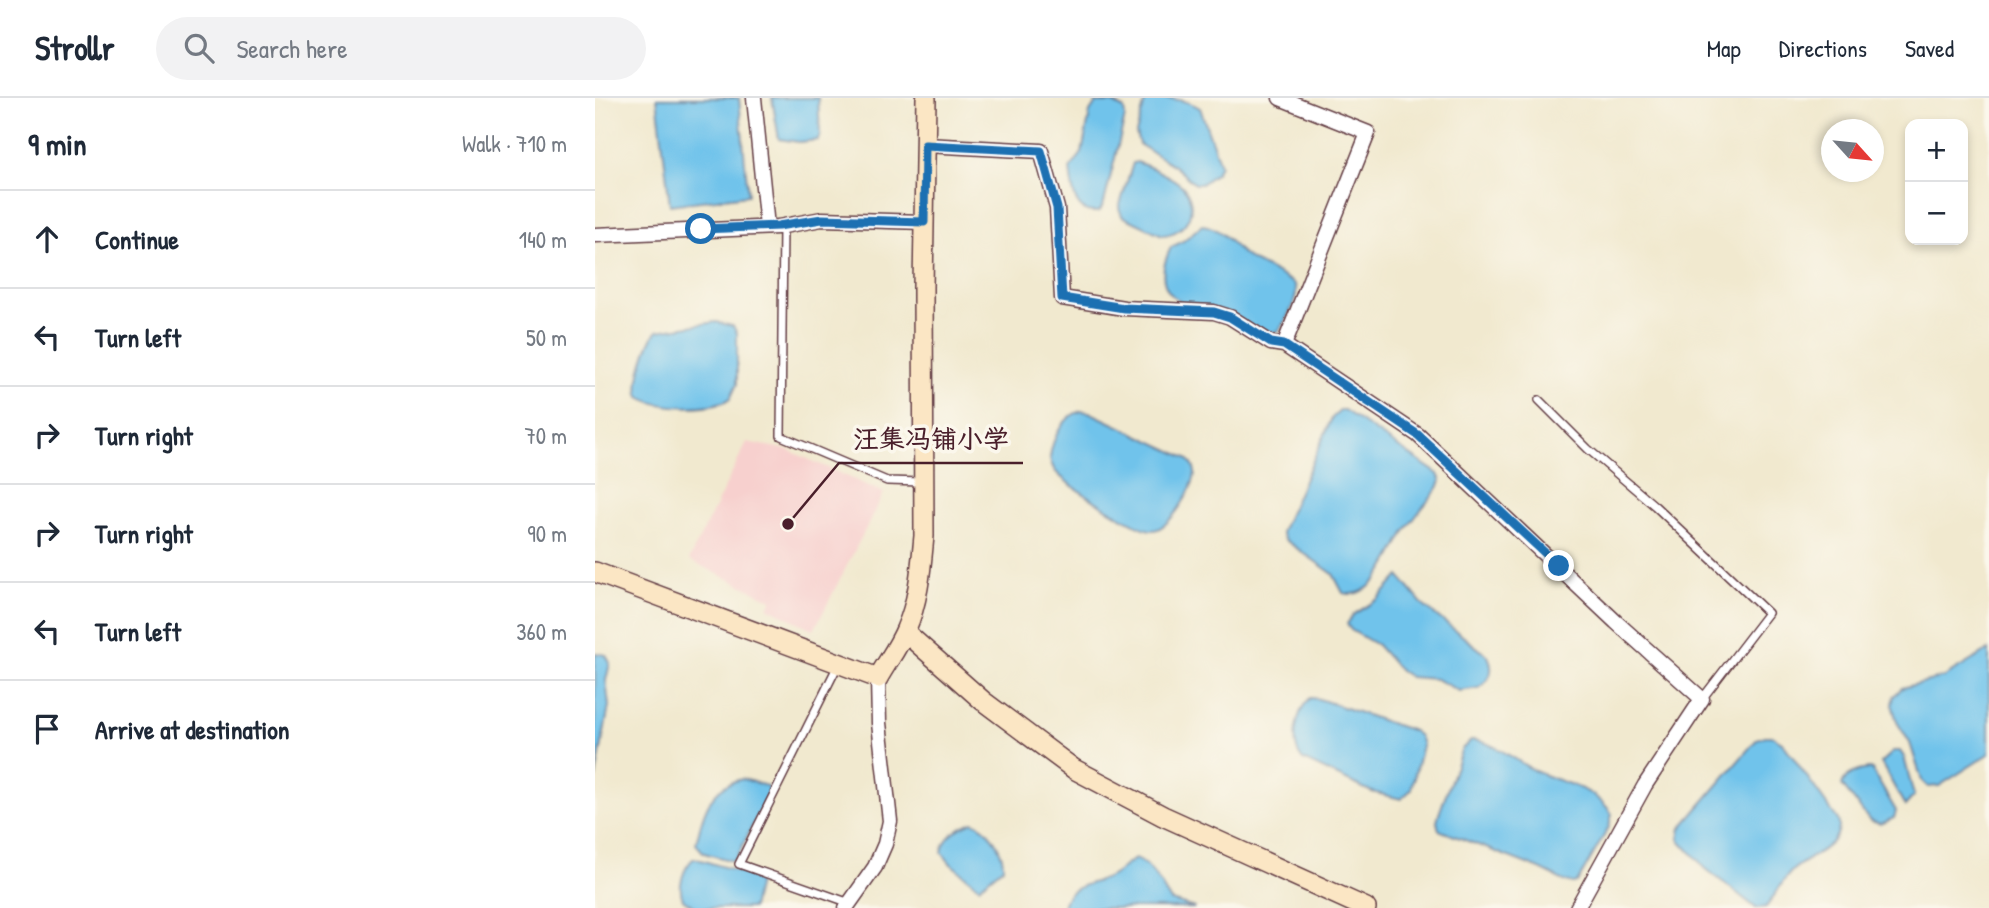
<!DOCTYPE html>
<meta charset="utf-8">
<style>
body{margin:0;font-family:"Patrick Hand","LXGW WenKai TC",sans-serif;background:#f2f2f3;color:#1f2937}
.controls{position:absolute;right:21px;top:21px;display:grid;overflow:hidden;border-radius:14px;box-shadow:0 4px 10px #0003}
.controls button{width:63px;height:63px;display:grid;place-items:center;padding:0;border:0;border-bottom:2px solid #e0e1e3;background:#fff;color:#1f2937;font:35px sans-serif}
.compass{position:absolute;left:1226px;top:21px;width:63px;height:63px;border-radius:50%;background:#fff;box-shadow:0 4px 10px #0003;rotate:117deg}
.stop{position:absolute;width:21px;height:21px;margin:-16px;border:5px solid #1f6fb2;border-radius:50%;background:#fff}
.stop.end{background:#1f6fb2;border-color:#fff;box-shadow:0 2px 7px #0008}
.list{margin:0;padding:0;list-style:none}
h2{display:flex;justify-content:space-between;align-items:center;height:91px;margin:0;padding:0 28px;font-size:30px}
h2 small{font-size:23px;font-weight:400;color:#747a83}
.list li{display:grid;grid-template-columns:46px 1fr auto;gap:21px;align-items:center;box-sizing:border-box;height:98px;padding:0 28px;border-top:2px solid #e0e1e3}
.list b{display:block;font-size:26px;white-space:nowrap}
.list em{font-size:23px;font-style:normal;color:#747a83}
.icon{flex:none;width:38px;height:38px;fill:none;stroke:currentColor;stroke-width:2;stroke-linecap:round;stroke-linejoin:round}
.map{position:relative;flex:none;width:1394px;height:810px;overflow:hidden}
header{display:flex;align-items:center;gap:42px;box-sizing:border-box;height:98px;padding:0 35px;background:#fff;border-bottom:2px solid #e0e1e3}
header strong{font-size:33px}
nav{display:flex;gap:38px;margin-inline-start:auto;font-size:24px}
.search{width:490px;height:63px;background:#f2f2f3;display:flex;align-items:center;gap:18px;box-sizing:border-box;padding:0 24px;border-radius:38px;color:#747a83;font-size:26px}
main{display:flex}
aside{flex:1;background:#fff}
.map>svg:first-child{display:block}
</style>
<header>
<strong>Strollr</strong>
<div class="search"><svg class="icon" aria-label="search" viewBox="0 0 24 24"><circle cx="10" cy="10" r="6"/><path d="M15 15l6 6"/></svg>Search here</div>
<nav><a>Map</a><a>Directions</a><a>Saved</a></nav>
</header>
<main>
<aside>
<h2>9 min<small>Walk · 710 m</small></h2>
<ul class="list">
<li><svg class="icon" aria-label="ahead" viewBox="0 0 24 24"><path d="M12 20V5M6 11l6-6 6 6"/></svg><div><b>Continue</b></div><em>140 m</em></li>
<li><svg class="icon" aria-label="left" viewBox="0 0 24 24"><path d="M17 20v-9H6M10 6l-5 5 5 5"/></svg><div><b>Turn left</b></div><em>50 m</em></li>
<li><svg class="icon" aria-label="right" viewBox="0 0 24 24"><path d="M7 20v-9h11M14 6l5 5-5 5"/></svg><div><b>Turn right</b></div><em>70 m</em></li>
<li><svg class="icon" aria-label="right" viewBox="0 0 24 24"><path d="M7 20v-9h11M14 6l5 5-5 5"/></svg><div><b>Turn right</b></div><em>90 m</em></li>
<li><svg class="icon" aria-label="left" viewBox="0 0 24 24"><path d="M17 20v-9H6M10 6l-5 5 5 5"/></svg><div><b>Turn left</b></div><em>360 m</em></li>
<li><svg class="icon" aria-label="arrive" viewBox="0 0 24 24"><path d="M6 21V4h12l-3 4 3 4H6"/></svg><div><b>Arrive at destination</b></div></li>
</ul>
</aside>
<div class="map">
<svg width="1394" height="810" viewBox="0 0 1394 810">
<rect width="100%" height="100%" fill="#fbf7ec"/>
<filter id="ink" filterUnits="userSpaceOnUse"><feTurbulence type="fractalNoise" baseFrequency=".0143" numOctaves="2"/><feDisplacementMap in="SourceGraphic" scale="14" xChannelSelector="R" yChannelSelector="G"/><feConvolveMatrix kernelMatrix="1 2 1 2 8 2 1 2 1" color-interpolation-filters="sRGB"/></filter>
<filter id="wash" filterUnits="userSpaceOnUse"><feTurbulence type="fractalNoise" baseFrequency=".00686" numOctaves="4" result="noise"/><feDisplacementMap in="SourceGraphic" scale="28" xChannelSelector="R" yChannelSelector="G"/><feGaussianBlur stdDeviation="1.57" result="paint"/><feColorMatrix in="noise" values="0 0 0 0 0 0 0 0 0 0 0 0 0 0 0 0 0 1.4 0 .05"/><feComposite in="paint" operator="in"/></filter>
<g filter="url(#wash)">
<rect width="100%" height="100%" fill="#f1e9cf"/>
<path fill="#f7d0ce" d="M152,344L193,352L289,395L219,532L173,509L177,502L94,462Z"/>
<path fill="#6fc3eb" stroke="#5c718b" stroke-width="2" d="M144,0L153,97L75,107L62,0Z
M177,0H223L225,36L223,42L204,44L184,41Z
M551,0C570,0 589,0 605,10L625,67L621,75L606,86H600L578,67L544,46L541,35Z
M501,5H518L529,11L530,19L509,105L505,113C479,120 477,90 475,71L487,55L495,14Z
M542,64C553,68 578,79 587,88C605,106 594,136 567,137L527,118L524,110L538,65Z
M607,127C628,129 639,152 656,162C671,170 687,176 700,187C705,199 691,223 683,234L670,235C653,229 635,223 618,217C582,205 554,194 576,149L587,144Z
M121,224L138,228L142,235V286L135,301C114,312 65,311 45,299C39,285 52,245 62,233Z
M746,312H749L843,376L846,383L843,390C833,403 822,416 813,429C798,450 782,504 748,495L738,476L689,441L686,434L737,320Z
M486,313L494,314L592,360C596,364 599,368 600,374C600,389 575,431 558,432C543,433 473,387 462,375C458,371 456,365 455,360C457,342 467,319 486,313Z
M804,478L829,508L893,558C900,572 895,581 884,590L864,593L841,581L815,579L805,573L782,547L756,532L752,526L758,517L783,501Z
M1394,552V656L1344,688L1333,689L1327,683L1315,645L1302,624L1297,606L1299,598L1307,590L1349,579Z
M0,555L11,557L15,565L11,582L14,608L0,684Z
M715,600L724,601L818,633L824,638L827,647L816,692L806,701L777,694L708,662C694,646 701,614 715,600Z
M1170,638H1177L1187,644L1243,722C1251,746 1212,759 1198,772C1187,782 1181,797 1171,809L1161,810L1110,770L1084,741L1086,730L1162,641Z
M876,642C899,643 920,663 940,673C967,686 999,688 1017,716L1014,729L983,783L979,785L971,784L945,771L844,732L842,724L844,716L867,651Z
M1299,653H1305L1309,659L1319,698L1310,708L1286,665Z
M1274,671L1277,672L1301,713L1299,720L1286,726L1275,723L1247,687C1250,676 1264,672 1274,671Z
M148,681L172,688L175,693L141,761L137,763L109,755L101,746C107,718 114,687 148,681Z
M378,724C393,728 409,753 408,769L384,789L356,766L347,755C348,740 364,729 378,724Z
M99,760L159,778L163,785L157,810H101L88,801C82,788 89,769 99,760Z
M541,761C558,769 566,788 576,803L600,810H468C471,785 501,787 518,777C526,773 531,764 541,761Z"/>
</g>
<g filter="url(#ink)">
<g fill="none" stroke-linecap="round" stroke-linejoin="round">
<defs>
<path id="lane" d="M188,128L186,338L292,383L327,384
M944,302L993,351L1060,408L1173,515L1107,601
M244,565L144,766L255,805"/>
<path id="street" d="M159,0L172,129
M685,0L773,35L689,247
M330,47L446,53L462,110L467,200L529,210L619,214L635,219L676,245L689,247L823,337L1021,524L1107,601L1050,687L982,810
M0,137L183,129L227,121L329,124
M251,810L280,769L290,746L295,723L284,625L283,580"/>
<path id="secondary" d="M0,474L283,580C292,564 304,548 311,531C324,502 326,469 329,438L328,190L331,0
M310,534L388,603L479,671L568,718L771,810"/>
</defs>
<use href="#lane" stroke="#633d44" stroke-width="10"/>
<use href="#street" stroke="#633d44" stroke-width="17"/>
<use href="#secondary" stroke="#633d44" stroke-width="22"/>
<use href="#lane" stroke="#fff" stroke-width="7"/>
<use href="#street" stroke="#fff" stroke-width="14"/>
<use href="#secondary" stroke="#fbe6c4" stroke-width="19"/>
</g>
</g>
<g fill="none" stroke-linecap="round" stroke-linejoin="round" filter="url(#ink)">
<path stroke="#1f6fb2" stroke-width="9" d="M106,131L183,128L227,121L329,124L330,47L446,53L462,110L467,200L529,210L619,214L635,219L676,245L689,247L823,337L964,468"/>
</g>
<path fill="none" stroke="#4a1f2b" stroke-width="2.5" d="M193 426L244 365H428"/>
<circle fill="#4a1f2b" stroke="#fbf7ec" stroke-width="2.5" cx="193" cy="426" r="7"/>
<g font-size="26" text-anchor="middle" font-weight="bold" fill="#4a1f2b" stroke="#fbf7ec" stroke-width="7" stroke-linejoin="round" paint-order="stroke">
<text x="336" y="350">汪集冯铺小学</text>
</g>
</svg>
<div class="controls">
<button>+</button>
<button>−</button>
</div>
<svg class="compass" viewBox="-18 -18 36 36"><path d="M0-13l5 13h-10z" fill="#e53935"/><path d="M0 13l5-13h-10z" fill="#747a83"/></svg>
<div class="stop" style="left:106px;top:131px"></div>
<div class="stop end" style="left:964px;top:468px"></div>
</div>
</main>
